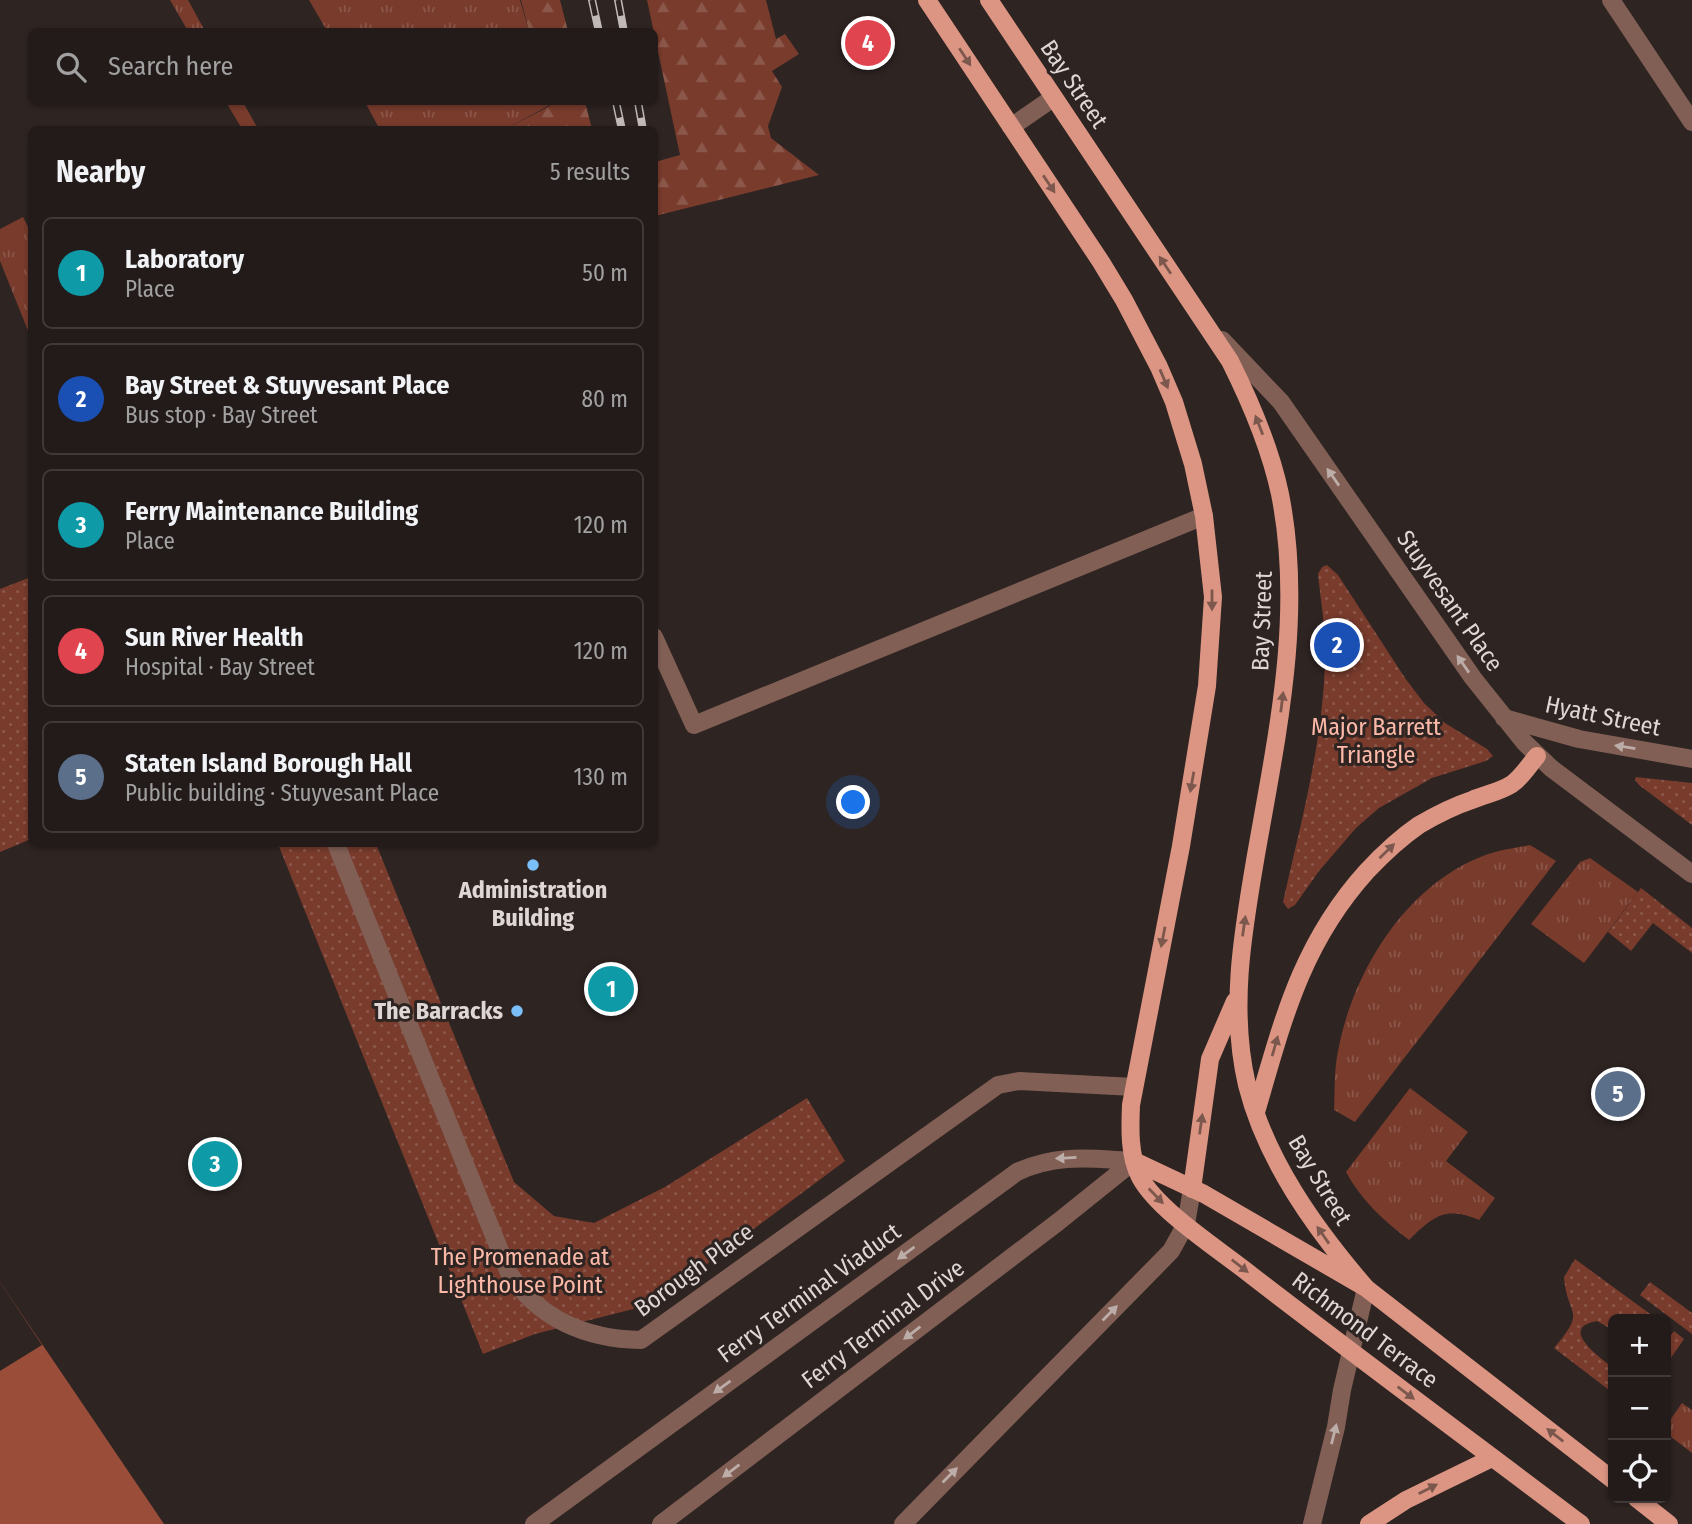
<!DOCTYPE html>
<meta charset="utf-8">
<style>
body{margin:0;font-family:"Fira Sans Condensed",sans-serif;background:#2e2827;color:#f1f3f6}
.controls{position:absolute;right:21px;bottom:21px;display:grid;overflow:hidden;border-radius:10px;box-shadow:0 2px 5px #0004}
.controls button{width:63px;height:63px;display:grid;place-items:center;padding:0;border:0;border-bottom:2px solid #3f3939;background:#221b1a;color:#f1f3f6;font:35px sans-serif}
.you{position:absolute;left:854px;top:803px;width:24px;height:24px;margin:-18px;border:5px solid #fff;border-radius:50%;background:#1a73e8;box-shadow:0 0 0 10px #1a73e833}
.badge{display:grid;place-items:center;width:46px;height:46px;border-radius:50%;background:#0b8043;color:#fff;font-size:23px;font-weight:700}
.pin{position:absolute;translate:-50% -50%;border:4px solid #fff;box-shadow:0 2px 7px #0006}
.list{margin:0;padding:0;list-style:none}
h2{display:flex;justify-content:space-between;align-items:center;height:91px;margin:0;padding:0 28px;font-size:30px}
h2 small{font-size:23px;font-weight:400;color:#a2a1a2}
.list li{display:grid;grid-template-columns:46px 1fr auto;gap:21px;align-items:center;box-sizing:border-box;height:112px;margin:0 14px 14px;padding:0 14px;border:2px solid #3f3939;border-radius:10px}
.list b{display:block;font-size:26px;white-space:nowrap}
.list p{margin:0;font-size:23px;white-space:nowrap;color:#a2a1a2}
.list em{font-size:23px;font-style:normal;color:#a2a1a2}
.icon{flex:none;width:38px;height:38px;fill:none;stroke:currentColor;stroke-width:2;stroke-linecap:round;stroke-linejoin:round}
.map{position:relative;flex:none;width:1692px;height:1524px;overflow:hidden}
.search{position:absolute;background:#221b1a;box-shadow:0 2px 5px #0004;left:28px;top:28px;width:630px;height:77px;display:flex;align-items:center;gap:18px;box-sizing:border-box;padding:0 24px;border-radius:10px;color:#a2a1a2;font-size:26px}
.panel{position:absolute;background:#221b1a;box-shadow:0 2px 5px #0004;left:28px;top:126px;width:630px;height:721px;border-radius:10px}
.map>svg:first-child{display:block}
</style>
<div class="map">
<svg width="1692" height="1524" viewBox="0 0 1692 1524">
<defs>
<pattern id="grass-tufts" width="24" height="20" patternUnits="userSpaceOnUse" patternTransform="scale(1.75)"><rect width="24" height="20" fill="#783b2c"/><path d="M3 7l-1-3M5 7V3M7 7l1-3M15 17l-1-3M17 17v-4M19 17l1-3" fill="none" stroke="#8b574a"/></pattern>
<pattern id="forest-firs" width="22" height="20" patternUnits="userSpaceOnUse" patternTransform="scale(1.75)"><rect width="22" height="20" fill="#783b2c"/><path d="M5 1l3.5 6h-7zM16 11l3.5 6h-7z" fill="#8b574a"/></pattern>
<pattern id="park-dots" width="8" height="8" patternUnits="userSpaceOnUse" patternTransform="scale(1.75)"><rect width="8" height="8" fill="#783b2c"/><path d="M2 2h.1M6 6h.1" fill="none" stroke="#8b574a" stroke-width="1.8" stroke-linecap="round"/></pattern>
</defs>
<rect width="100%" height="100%" fill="#2e2422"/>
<path fill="url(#grass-tufts)" d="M170,0H188L205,31H188Z
M309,0H520L529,31H327Z
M226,102H243L258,129H242Z
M365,102H549L550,105L505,129L380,130Z
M23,217L31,233V338L0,261V229Z
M1530,845L1556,861L1355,1122L1334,1110C1335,1091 1334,1070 1338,1051C1353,972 1405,886 1483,856C1498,850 1515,848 1530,845Z
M1590,858L1638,892L1584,963L1531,924L1580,862Z
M1410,1088L1468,1132L1446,1161L1495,1198L1479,1220C1445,1206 1434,1216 1409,1240C1384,1221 1361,1200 1346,1172Z
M1682,1403L1692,1410V1453L1666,1433V1426Z"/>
<path fill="url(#forest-firs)" d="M521,0H560L568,31H529Z
M647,0H766L776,39L785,34L799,54L772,71L782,87L768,126L771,138L819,175L655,216V162L680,155Z
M549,102H585L592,129H505L550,106Z"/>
<path fill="url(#park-dots)" d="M1327,565L1338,575L1405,678L1424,703L1445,723L1487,749L1493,756L1486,761L1432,778L1379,808L1356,828L1319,871L1295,905L1288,909L1283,902C1301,822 1323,742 1325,660C1326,631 1321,603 1318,574L1322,567Z
M31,577V839L0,852V589Z
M1636,777L1692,783V825L1639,785L1635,780Z
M278,844H376L514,1182L554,1216L594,1223L665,1187L807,1098L845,1161L653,1304L535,1334L483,1354Z
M1641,888L1692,928V953L1653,923L1631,951L1608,932Z
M1575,1259L1657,1319H1613V1330L1597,1321C1557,1328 1601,1358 1613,1368V1393L1554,1348C1588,1308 1567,1318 1564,1277Z
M1650,1282L1692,1313V1334L1640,1295Z
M1674,1331L1684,1339L1666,1365V1342Z"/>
<path fill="#9a4e3a" d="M0,1282L164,1524H0Z"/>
<path fill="#2e2422" d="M0,1282L42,1345L0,1371Z"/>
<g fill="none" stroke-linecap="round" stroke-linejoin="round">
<path stroke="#815f55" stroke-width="18" d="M1611,0L1692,122
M1011,127L1053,98
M1222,340L1281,402L1473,678L1524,742L1551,768L1692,874
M654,637L694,725L1204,516
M1504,718L1579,739L1692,759
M336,844L509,1273C539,1319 586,1339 641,1340L998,1085L1019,1081L1134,1087
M534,1524L1017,1172C1058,1153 1092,1159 1134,1161
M661,1524L1058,1222L1134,1161
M903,1524L1171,1251L1186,1224L1192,1189
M1312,1524L1336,1427L1342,1390L1366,1288"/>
<path stroke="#dc9582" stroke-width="18" d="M927,0L1101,262L1124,300L1159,367L1174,402L1193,464L1204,516L1213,597L1207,686L1181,846L1131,1105C1130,1128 1129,1156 1140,1177C1158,1211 1220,1250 1251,1275C1360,1359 1471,1441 1581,1524
M989,0L1230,361C1251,403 1270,447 1280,494C1304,614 1277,735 1256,855C1243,931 1229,1008 1247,1085C1266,1161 1316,1230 1366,1288
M1256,1112C1283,1020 1301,944 1367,871C1383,854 1400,838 1419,825C1436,815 1454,806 1472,800C1486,794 1500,792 1512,784C1522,777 1529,765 1537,756
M1134,1161L1204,1194L1366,1288L1613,1480
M1192,1189L1210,1059L1235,1001
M1636,1498L1669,1524
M1369,1524L1406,1500L1492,1458"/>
<defs>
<path id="rail" d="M592,0L599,32
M618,0L624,32
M616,102L622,130
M638,102L643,130"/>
</defs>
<use href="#rail" stroke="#c2bab8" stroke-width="8"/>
<use href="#rail" stroke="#2e2422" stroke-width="5" stroke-dasharray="16" stroke-linecap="butt"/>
</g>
<defs><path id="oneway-solid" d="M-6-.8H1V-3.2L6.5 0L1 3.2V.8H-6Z" transform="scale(1.75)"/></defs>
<g fill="#7c574d">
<use href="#oneway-solid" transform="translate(965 57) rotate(57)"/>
<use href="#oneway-solid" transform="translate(1049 184) rotate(56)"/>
<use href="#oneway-solid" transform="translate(1165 265) rotate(-124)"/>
<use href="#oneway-solid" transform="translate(1164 379) rotate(67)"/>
<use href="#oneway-solid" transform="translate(1259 425) rotate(-111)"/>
<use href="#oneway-solid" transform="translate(1212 600) rotate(90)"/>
<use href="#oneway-solid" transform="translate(1282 702) rotate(-83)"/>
<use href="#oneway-solid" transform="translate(1192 782) rotate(100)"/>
<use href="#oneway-solid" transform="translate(1387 851) rotate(-44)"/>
<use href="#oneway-solid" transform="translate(1244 926) rotate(-82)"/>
<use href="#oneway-solid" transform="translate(1163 937) rotate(101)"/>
<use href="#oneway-solid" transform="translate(1275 1046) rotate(-74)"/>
<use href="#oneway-solid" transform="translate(1201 1124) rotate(-82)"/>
<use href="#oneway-solid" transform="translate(1156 1196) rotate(46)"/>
<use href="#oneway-solid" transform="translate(1323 1235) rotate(-125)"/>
<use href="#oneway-solid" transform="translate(1240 1266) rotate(38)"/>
<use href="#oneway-solid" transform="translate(1406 1393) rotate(37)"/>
<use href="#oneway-solid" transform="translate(1555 1435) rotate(-142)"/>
<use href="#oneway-solid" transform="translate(1428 1489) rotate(-27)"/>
</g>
<g fill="#bdada8">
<use href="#oneway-solid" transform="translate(1333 477) rotate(-125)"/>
<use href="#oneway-solid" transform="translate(1463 664) rotate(-125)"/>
<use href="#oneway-solid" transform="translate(1625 747) rotate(-171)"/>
<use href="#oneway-solid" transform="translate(1066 1158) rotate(177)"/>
<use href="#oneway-solid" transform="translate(906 1253) rotate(144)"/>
<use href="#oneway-solid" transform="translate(1110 1313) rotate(-45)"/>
<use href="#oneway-solid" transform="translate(912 1333) rotate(143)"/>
<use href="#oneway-solid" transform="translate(722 1387) rotate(144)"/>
<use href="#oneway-solid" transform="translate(1334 1434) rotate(-76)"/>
<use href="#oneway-solid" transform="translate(731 1471) rotate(143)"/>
<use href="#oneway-solid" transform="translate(950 1475) rotate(-45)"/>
</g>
<g fill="#7abff8" stroke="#2e2422" stroke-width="2.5">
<circle cx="533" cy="865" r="7"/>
<circle cx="517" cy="1011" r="7"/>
</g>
<g text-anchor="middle" stroke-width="6" stroke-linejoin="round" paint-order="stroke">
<g font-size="24" fill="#ded7d5" stroke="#2e2422">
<text transform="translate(1074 84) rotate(56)" y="8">Bay Street</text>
<text transform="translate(1450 601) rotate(55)" y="8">Stuyvesant Place</text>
<text transform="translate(1262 621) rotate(-88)" y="8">Bay Street</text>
<text transform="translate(1603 716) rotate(12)" y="8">Hyatt Street</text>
<text transform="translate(1320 1180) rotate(59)" y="8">Bay Street</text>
<text transform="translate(694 1270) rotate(-36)" y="8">Borough Place</text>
<text transform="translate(809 1293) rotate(-36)" y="8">Ferry Terminal Viaduct</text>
<text transform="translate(883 1324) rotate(-37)" y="8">Ferry Terminal Drive</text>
<text transform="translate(1365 1330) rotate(37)" y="8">Richmond Terrace</text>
</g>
<g font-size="24" fill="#fcb9a8" stroke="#2e2422">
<text x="1376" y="735">Major Barrett<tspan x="1376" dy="28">Triangle</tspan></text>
<text x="520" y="1265">The Promenade at<tspan x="520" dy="28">Lighthouse Point</tspan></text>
</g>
<g font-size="24" font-weight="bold" fill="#ded7d5" stroke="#2e2422">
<text x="533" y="898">Administration<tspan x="533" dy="28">Building</tspan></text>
<text x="503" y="1019" text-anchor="end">The Barracks</text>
</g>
</g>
</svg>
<div class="controls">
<button>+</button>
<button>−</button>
<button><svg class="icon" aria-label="locate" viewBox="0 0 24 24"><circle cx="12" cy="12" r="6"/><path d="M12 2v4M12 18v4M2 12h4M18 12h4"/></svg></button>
</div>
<div class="you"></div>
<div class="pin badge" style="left:611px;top:989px;background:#0f9aa8">1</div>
<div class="pin badge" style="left:1337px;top:645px;background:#1a4fb4">2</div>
<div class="pin badge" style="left:215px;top:1164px;background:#0f9aa8">3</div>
<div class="pin badge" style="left:868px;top:43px;background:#e0444e">4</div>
<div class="pin badge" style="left:1618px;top:1094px;background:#5c6f8a">5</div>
<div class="search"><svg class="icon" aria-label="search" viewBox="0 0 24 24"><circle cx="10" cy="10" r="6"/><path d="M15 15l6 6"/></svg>Search here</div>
<section class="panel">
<h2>Nearby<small>5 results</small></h2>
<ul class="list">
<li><span class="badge" style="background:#0f9aa8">1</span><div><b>Laboratory</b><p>Place</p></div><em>50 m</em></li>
<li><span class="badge" style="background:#1a4fb4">2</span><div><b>Bay Street &amp; Stuyvesant Place</b><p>Bus stop · Bay Street</p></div><em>80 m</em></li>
<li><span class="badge" style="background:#0f9aa8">3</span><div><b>Ferry Maintenance Building</b><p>Place</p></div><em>120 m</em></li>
<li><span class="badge" style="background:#e0444e">4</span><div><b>Sun River Health</b><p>Hospital · Bay Street</p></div><em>120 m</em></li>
<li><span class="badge" style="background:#5c6f8a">5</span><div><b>Staten Island Borough Hall</b><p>Public building · Stuyvesant Place</p></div><em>130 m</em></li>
</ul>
</section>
</div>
